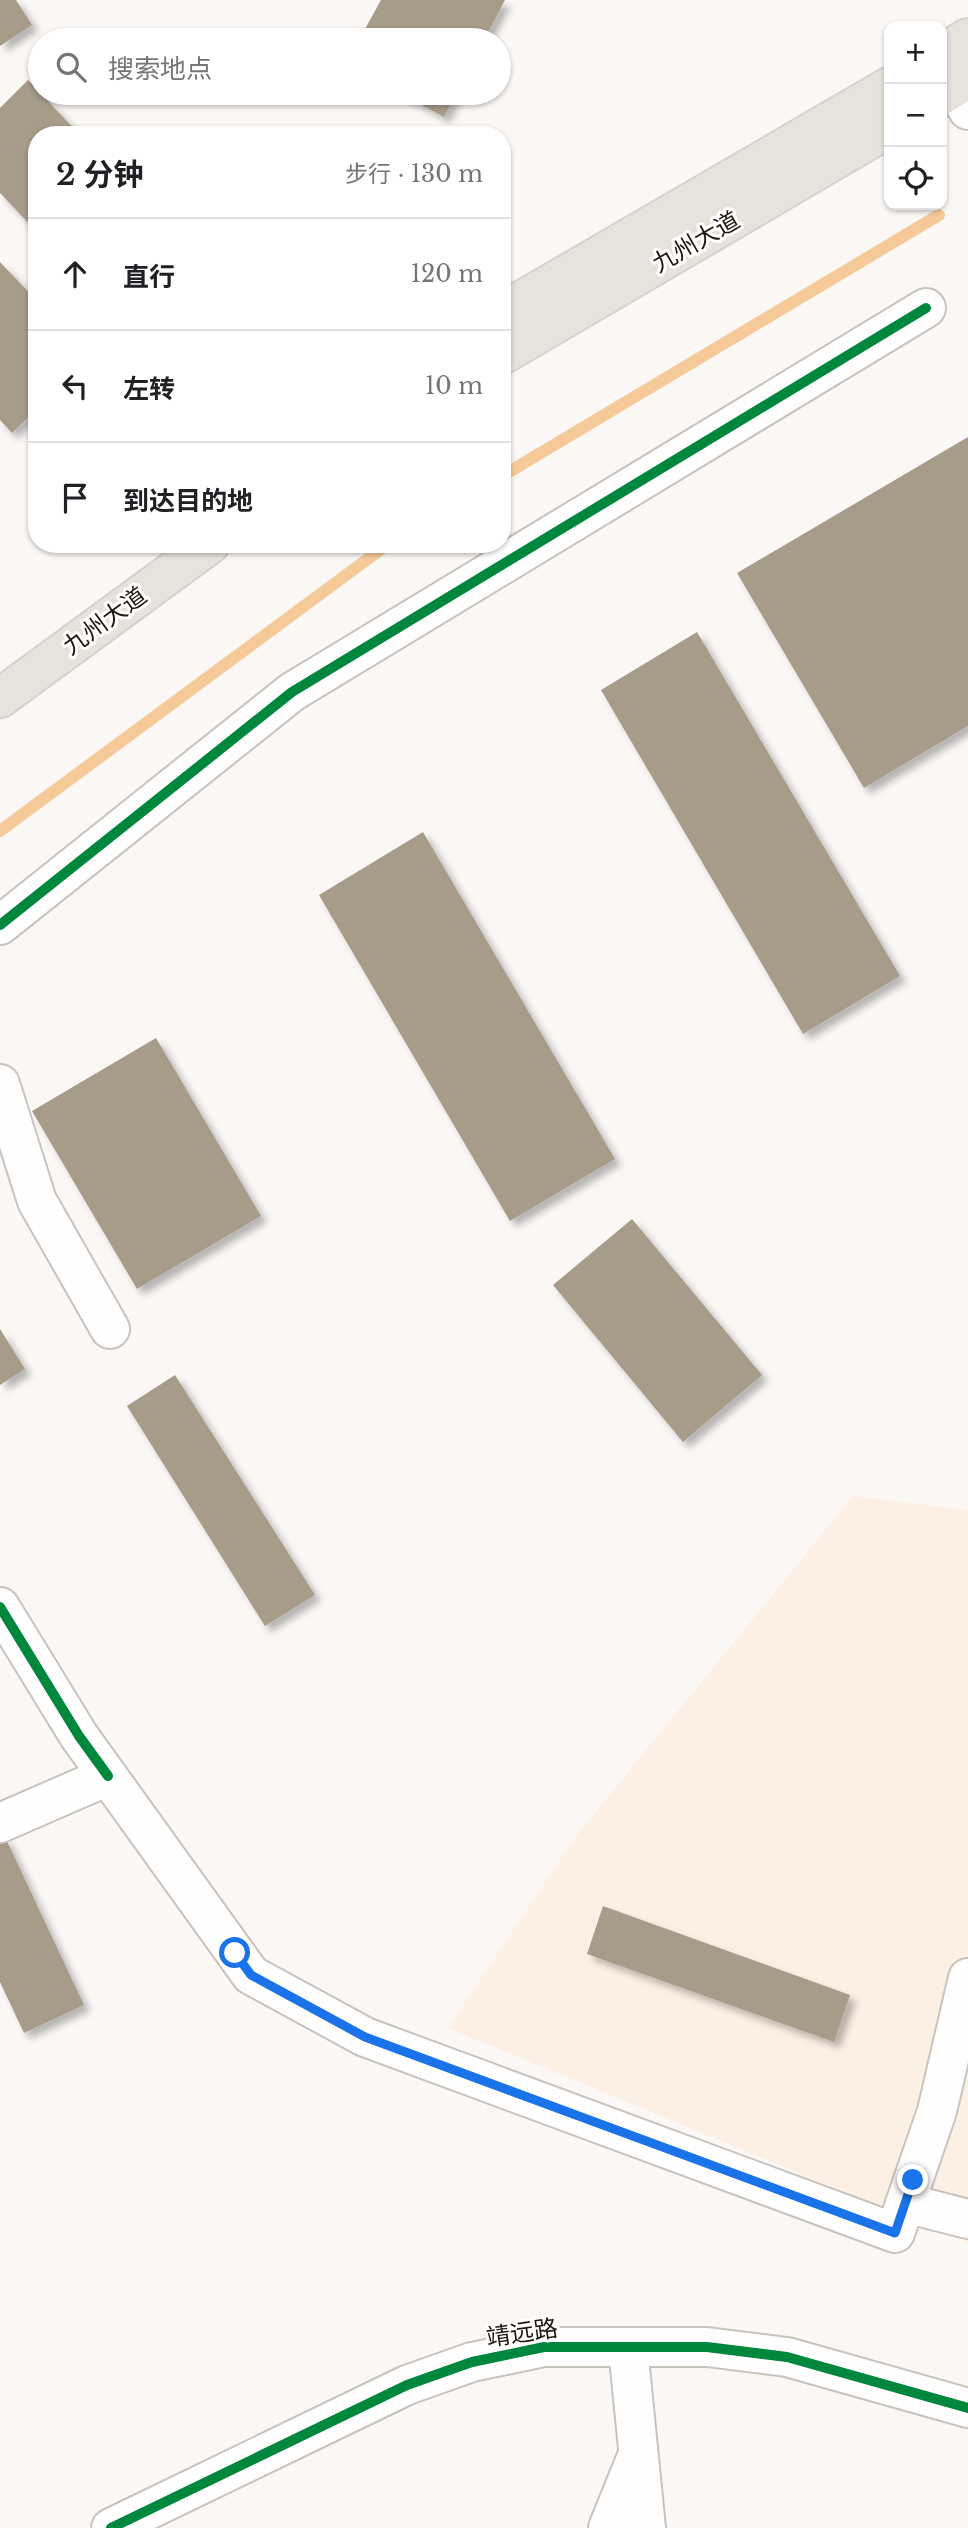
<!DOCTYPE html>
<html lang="zh">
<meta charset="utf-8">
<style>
body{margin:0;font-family:"Libre Baskerville","Noto Sans SC",serif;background:#f6f6f6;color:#202124}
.controls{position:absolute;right:21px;top:21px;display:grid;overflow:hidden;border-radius:14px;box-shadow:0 2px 5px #0004}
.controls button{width:63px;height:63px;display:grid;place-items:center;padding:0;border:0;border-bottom:2px solid #e0e0e0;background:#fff;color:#202124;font:35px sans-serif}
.stop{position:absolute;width:21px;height:21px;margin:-16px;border:5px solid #1a73e8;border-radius:50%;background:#fff}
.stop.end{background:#1a73e8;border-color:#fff;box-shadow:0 2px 7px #0008}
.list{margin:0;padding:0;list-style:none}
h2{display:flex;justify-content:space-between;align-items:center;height:91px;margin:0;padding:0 28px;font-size:30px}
h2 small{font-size:23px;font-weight:400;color:#757577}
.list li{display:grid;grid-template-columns:46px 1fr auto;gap:21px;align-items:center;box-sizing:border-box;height:112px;padding:0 28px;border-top:2px solid #e0e0e0}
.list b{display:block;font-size:26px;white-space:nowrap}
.list em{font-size:23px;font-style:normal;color:#757577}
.icon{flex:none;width:38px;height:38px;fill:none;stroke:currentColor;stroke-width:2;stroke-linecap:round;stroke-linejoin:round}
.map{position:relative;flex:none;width:968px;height:2528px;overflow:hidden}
.search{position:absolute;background:#fff;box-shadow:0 2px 5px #0004;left:28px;top:28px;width:483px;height:77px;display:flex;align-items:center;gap:18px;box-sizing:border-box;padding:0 24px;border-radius:38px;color:#757577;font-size:26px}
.panel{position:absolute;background:#fff;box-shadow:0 2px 5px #0004;left:28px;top:126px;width:483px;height:427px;border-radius:28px}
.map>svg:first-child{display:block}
</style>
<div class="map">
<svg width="968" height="2528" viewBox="0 0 968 2528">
<defs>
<filter id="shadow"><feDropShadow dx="6" dy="6" stdDeviation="3.5" flood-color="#0004"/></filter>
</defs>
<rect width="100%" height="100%" fill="#faf7f5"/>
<path fill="#fcf0e4" d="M853,1496L968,1510V2243L448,2028L576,1836Z"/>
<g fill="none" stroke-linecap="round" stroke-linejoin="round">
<path stroke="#f6ca98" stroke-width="12" d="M502,476L939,215
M0,831L388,544"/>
</g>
<path fill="#a79b89" filter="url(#shadow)" d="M0,0H16L32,25L0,46Z
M381,0H505L484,40H359Z
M28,80L80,135H37V232L0,193V108Z
M399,93H456L444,117Z
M0,262L37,301V409L12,433L0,420Z
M968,437V726L864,788L737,573Z
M697,632L900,976L803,1034L601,690Z
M423,832L615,1159L510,1221L319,895Z
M156,1038L261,1216L137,1289L32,1111Z
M632,1219L762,1375L683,1442L553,1285Z
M0,1329L25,1369L0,1385Z
M175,1375L315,1595L265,1626L127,1406Z
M5,1837L84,2005L24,2033L0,1982V1839Z
M603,1906L850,1995L834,2042L587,1954Z"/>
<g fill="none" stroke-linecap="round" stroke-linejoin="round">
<defs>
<path id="minor" d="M942,64L968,110
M0,925L292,692L926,308
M0,1084L37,1201L110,1329
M0,1607L79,1736L251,1975L365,2037L895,2233L937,2111L968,1978
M0,1823L108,1776
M905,2203L968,2219
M628,2348L646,2528
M111,2528L407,2385L472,2362L544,2347H707L787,2357L968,2408
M608,2528L636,2459"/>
<path id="major" d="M942,54L968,38
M942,95L968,79
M502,312L889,87
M502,355L889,128
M0,698L210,544"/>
</defs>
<use href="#minor" stroke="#c9c3bd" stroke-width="42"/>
<use href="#major" stroke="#d5d2cf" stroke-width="42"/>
<use href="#minor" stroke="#fefefe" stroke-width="38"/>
<use href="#major" stroke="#e7e3dc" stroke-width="38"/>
<defs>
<path id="cycleway" d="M0,925L292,692L926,308
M0,1607L79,1736L108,1776
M111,2528L407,2385L472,2362L544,2347H707L787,2357L968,2408"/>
</defs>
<use href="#cycleway" stroke="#fff" stroke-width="15"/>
<use href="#cycleway" stroke="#00873e" stroke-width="10"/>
</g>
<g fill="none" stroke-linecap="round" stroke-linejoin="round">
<path stroke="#1a73e8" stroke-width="9" d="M235,1953L251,1975L365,2037L895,2233L913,2180"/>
</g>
<g text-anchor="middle" stroke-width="6" stroke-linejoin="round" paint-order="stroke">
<g font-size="24" fill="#20170d" stroke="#fff">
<text transform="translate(696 242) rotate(-30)" y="8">九州大道</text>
<text transform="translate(105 621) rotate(-36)" y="8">九州大道</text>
<text transform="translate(522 2333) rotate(-8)" y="8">靖远路</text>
</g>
</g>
</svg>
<div class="controls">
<button>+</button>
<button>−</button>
<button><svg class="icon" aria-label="locate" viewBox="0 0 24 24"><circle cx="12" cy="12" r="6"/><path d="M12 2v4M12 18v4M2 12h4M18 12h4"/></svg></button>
</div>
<div class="stop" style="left:235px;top:1953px"></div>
<div class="stop end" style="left:913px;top:2180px"></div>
<div class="search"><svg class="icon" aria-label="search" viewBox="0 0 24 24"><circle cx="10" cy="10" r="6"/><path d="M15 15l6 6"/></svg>搜索地点</div>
<section class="panel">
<h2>2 分钟<small>步行 · 130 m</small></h2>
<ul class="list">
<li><svg class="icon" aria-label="ahead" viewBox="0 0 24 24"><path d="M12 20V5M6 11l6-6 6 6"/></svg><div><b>直行</b></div><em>120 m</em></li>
<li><svg class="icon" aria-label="left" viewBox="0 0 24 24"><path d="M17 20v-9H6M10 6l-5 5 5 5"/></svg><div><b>左转</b></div><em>10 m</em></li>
<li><svg class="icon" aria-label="arrive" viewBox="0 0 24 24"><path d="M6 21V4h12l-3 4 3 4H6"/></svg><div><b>到达目的地</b></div></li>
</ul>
</section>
</div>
